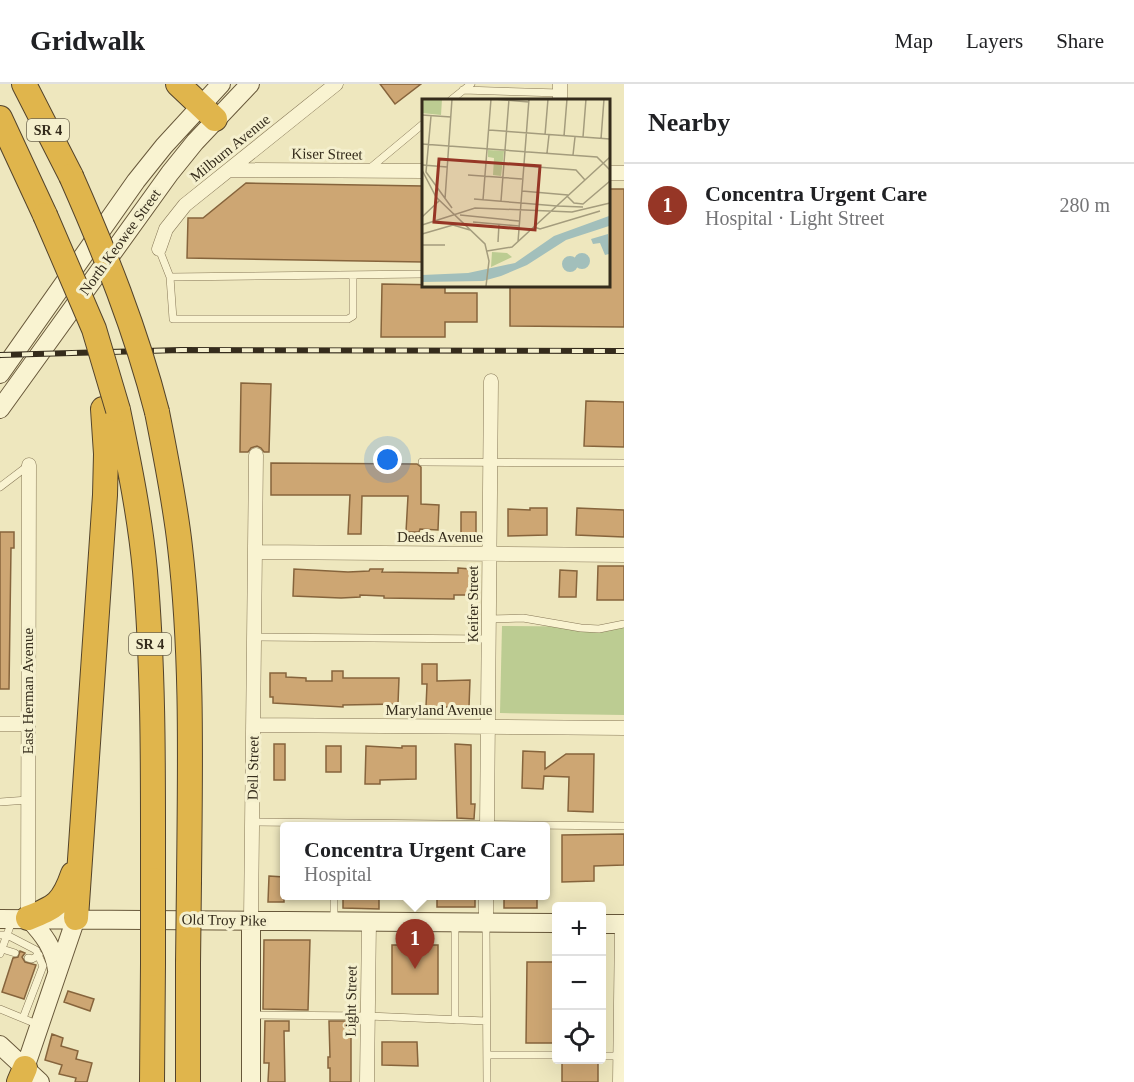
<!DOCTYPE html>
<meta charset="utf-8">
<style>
body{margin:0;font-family:Georgia,serif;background:#f2f2f2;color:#202124}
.controls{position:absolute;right:18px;bottom:18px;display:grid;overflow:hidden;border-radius:6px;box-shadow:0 6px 24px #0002}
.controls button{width:54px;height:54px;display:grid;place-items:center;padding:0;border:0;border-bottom:2px solid #e0e0e0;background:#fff;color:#202124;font:30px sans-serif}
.you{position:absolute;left:388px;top:376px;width:21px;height:21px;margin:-15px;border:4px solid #fff;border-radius:50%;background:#1a73e8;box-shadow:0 0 0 9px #1a73e833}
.badge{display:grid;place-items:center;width:39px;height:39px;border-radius:50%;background:#963626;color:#fff;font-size:20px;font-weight:700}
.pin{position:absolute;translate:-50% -50px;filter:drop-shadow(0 2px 3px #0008)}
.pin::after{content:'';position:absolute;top:32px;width:21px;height:18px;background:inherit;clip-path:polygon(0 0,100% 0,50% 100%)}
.popup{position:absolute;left:280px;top:738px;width:270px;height:78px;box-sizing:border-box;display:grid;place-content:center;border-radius:6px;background:#fff;filter:drop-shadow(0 2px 4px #0005);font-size:20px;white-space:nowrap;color:#757577}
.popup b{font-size:22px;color:#202124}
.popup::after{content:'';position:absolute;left:50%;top:100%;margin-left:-12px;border:12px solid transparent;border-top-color:#fff}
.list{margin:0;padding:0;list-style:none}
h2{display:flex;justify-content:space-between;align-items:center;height:78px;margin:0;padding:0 24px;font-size:26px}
h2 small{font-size:20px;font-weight:400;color:#757577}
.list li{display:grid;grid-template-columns:39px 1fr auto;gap:18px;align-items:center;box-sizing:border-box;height:84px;padding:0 24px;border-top:2px solid #e0e0e0}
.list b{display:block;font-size:22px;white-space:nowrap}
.list p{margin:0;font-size:20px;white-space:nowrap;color:#757577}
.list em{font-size:20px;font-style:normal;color:#757577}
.icon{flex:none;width:33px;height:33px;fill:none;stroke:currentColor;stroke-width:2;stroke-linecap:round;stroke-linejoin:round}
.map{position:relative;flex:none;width:624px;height:998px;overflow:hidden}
header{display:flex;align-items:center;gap:36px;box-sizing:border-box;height:84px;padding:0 30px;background:#fff;border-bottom:2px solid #e0e0e0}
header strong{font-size:28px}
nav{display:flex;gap:33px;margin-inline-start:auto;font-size:21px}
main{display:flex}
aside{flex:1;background:#fff}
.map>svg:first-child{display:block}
</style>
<header>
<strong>Gridwalk</strong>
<nav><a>Map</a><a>Layers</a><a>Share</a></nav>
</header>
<main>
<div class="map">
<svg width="624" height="998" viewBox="0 0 624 998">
<rect width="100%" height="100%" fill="#eee7be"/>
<path fill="#bccc92" d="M502,542L624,543V631L500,629Z"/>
<path fill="#cda673" stroke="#86643c" stroke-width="1.5" d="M380,0H421L395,20Z
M246,99L423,102V178L187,174L188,134H203Z
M608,105H624V243L510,242V201H608Z
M382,200L445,201V209H477V238H445V253H381Z
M241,299L271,300L269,368H264L261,364L257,362L251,364L248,368H240Z
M586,317L624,318V363L584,362Z
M271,379L417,380L421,383V420L439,421L438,446L420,445L419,448H406L408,412H362L361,450H348L350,411H271Z
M530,424H547V451L508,452V425L530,426Z
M577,424L624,426V453L576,451Z
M461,428H476V453H461Z
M0,448H14V464H11L9,605H0Z
M598,482H624V516H597Z
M458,484L471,485L470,511H454V515L384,514V512L360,511V513L341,514L293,512L294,485L348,488L369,487L370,485H383L382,488L458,489Z
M560,486L577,487L576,513H559Z
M422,580H437V597L470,596L469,623H426L427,600H422Z
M332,587H343V594H399L398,620L343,621V623L273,619V613H270V589H286V593L306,594V597H332Z
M274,660H285V696H274Z
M455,660L471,661V720H475L474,735L457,734Z
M326,662H341V688H326Z
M366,662L402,664V662H416V695L380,696V700H365Z
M523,667L545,668V685L566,670H594L593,728L568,727L569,693L544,692L543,705L522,704Z
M624,750V781L594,782V797L562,798V751Z
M269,792L284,793V818H268Z
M343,812H379V825L343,824Z
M437,812H475V823H437Z
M504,812H537V824H504Z
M264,856H310L308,926L263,925Z
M392,861H438V910H392Z
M20,867L25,869L22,873L25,878L36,881L24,915L2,908L13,874L18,873Z
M527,878H556V959H526Z
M68,907L94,915L90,927L64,918Z
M265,937H289V947H284L285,998H268L269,979H264Z
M329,937H351V998H330V984H328V973H330Z
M52,950L63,954L61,962L78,967L76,975L92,979L87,998H75L76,994L59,990L62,981L45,976Z
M382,958H417L418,982L382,981Z
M562,976H598V998H562Z"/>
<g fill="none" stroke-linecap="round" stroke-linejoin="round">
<defs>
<path id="service" d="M463,6L560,9
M451,16L471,0
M369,85L423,40
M159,165L170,193
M353,191V232L348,235H173L170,193L423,190
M422,378L624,379
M0,403L29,381
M489,535L523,534L581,544L599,545L624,540
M254,553L489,555
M0,718L28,716
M252,738L624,742
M334,837V812
M486,841L487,998
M0,851H7L36,866L43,882L23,934
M2,865L15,869
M0,870L12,837
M28,874L32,875L39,871
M0,925L39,941
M251,931L368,932L486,937
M455,936V841
M487,971H556
M602,972H621"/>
<path id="minor" d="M560,16V0
M230,86L423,87
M608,89H624
M159,165L166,145L185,121L336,0
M255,468L624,471
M0,640H28
M253,641L624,644
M487,742L491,297
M28,834L29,381
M251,836L256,371
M486,838V812
M367,998L369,837
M620,998L622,840"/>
<path id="secondary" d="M0,290L136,97L164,62L221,0
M0,325L170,89L195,58L250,0
M28,834C44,851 54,864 57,886
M0,835L556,839
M602,840H624
M0,961L40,998
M25,984L76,834
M251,998V836"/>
<path id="motorway" d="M24,0L71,92
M178,0L215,35
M0,34L45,131
M118,326C129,379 140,433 145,487C154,590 153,693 153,796
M157,328C166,373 175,418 180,463C193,574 190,686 189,797
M28,834C56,823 63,819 73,790
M76,834L105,411L106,370L103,325
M188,879V998
M19,998L25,984
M152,998L153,880"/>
</defs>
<use href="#service" stroke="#867757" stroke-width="8"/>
<use href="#minor" stroke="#867757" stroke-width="15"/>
<use href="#secondary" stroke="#68583a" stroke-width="20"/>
<use href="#motorway" stroke="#54442b" stroke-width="26"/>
<use href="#service" stroke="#f9f3d1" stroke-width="7"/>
<use href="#minor" stroke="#f9f3d1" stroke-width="14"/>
<use href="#secondary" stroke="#f9f3d1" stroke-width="18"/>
<use href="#motorway" stroke="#e0b54c" stroke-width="24"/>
<defs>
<path id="rail" d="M0,271L181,266L624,267"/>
</defs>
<use href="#rail" stroke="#352c1c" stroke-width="6"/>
<use href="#rail" stroke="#f5f0ce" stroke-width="4" stroke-dasharray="11" stroke-linecap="butt"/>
<defs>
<path id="motorway-bridge" d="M71,92C105,169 136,246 157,328
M45,131L94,245L118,326
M188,879L189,797
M153,880V796"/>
</defs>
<use href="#motorway-bridge" stroke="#54442b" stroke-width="26" stroke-linecap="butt"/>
<use href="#motorway-bridge" stroke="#e0b54c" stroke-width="24"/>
</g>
<g text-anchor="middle" stroke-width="6" stroke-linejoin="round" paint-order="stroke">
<g fill="#f5f0ce" stroke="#6f6751" stroke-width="1.5">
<rect x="27" y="35" width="42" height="22" rx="4.5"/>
<rect x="129" y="549" width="42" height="22" rx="4.5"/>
</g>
<g font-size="14" font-weight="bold" fill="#352c1c">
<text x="48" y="51">SR 4</text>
<text x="150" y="565">SR 4</text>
</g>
<g font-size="15" fill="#352c1c" stroke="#f5f0ce">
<text transform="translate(230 64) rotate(-39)" y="5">Milburn Avenue</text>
<text transform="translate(327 70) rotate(1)" y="5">Kiser Street</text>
<text transform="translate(120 158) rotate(-54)" y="5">North Keowee Street</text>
<text x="440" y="458">Deeds Avenue</text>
<text transform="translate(473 520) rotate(-90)" y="5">Keifer Street</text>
<text transform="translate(28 607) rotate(-90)" y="5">East Herman Avenue</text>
<text x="439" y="631">Maryland Avenue</text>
<text transform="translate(253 684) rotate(-89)" y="5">Dell Street</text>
<text transform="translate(224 836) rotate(1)" y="5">Old Troy Pike</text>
<text transform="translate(351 917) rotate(-89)" y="5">Light Street</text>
</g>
</g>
<g transform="translate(422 15)">
<rect width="188" height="188" fill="#eee7be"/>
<path d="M0,0H20L19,16L0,14ZM66,51L82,52L79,77L71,76L72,59L66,58ZM70,153L85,154L90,158L69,168Z" fill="#bccc92"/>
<path d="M187,117V127L144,141L105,166L79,177L61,182L0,183V176L46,174L93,164L132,137ZM186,135L187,155L183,156L178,144L171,145L169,140ZM152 162a8 8 0 1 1 16 0a8 8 0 1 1-16 0ZM140 165a8 8 0 1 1 16 0a8 8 0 1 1-16 0Z" fill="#a2bfbb"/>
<path fill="none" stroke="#a49c7d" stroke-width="1.5" d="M72,0L107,3M0,16L29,18M9,17L4,73L30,109M67,31L188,40M123,36L126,0M142,37L145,0M161,38L164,0M179,40L182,0M0,45L175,58L188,71M125,54L127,36M151,56L153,38M1,66L25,68M102,67L154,71L163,81M0,71L14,98L63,145L67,162L64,187M46,76L100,80M100,92L146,96M145,97L152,104L161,105L188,82M23,100L30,0M52,100L99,104M61,101L69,0M79,102L87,0M99,104L135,107M135,107L161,108M38,116L97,122M0,118L17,102M51,123L97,127M0,126L53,109L150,113L188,104M112,128L118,130L178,112M0,135L31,126L48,131M76,143L77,125M96,143L107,0M0,146H23M65,152L90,148L188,58"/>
<path fill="#963626" fill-opacity="0.15" stroke="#963626" stroke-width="3" d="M17,60L118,67L113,131L12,123Z"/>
<rect width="188" height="188" fill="none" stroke="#352c1c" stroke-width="3"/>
</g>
</svg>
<div class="controls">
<button>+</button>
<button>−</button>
<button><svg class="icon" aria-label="locate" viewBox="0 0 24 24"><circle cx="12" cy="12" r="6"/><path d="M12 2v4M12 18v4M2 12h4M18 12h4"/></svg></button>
</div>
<div class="you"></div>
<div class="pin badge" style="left:415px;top:885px">1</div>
<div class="popup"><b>Concentra Urgent Care</b>Hospital</div>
</div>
<aside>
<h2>Nearby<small></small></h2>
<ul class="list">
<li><span class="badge">1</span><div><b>Concentra Urgent Care</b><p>Hospital · Light Street</p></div><em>280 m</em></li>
</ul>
</aside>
</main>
